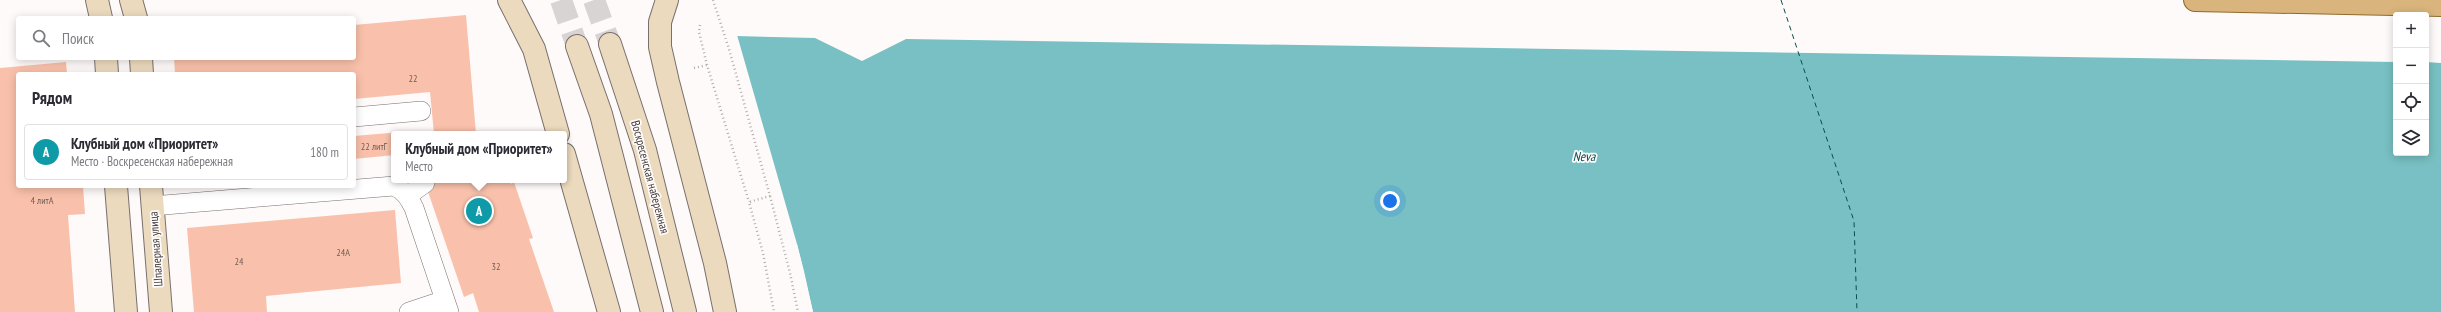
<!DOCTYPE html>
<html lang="ru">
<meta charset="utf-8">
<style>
body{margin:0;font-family:"PT Sans Narrow",sans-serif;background:#f2f2f3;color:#2b2b33}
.controls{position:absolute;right:12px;top:12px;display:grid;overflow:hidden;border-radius:4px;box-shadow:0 2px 10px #0003}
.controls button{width:36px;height:36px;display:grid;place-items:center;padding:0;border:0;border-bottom:1px solid #e1e1e2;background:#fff;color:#2b2b33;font:20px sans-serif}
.you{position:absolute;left:1390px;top:201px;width:14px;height:14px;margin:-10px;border:3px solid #fff;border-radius:50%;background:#1a73e8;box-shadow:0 0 0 6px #1a73e833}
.badge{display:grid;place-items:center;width:26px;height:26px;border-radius:50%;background:#b45309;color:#fff;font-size:13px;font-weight:700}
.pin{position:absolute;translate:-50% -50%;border:2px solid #fff;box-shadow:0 1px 4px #0006}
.popup{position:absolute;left:391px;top:131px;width:176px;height:52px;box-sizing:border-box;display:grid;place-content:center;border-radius:4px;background:#fff;filter:drop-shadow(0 1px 3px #0005);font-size:13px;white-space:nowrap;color:#7c7c81}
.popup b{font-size:15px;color:#2b2b33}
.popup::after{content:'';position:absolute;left:50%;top:100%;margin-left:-8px;border:8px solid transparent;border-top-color:#fff}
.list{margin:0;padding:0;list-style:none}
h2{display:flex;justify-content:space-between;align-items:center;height:52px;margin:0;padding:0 16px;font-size:17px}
h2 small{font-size:13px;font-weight:400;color:#7c7c81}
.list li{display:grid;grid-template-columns:26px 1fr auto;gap:12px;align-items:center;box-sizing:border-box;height:56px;margin:0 8px 8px;padding:0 8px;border:1px solid #e1e1e2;border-radius:4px}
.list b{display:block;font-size:15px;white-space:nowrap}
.list p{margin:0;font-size:13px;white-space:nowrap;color:#7c7c81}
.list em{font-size:13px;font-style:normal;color:#7c7c81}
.icon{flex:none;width:22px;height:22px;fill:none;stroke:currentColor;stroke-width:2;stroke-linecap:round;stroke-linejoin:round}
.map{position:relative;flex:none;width:2441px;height:312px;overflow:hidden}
.search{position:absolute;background:#fff;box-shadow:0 2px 10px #0003;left:16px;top:16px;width:340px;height:44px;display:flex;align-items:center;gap:10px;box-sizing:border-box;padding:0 14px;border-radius:4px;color:#7c7c81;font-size:15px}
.panel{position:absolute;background:#fff;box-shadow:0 2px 10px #0003;left:16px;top:72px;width:340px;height:116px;border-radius:4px}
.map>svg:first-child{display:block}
</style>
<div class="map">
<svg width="2441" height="312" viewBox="0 0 2441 312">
<rect width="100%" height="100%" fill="#fefaf9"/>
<path fill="#78c0c3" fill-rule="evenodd" d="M727,0H2441V312H813L797,244ZM2396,15H2426V153H2396Z"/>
<path fill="#fefaf9" d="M725,0H2441V63L2426,62V15H2396V62L906,39L862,61L815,38L736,36Z
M795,244H797L804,271L813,312H811Z"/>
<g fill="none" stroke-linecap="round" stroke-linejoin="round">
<path stroke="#0a4d4f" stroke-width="1" stroke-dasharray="5 4" stroke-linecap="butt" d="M1781,0L1854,221L1857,312"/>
</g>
<path fill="#f9c1ab" d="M466,15L476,134H434L430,92L354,99V74H175L174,58H354V25Z
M66,62L67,74H18V186H83L85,214L68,215L75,312H0V68Z
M401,132V134H394V155L354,159V136Z
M424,180H509L511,184L514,182L533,238L529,239L554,312H479L473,293L464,297Z
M395,210L401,283L266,296L267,312H194L187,228Z"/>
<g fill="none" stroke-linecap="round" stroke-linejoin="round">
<path stroke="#d8d4d3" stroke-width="22" stroke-dasharray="22 11" stroke-linecap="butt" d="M561,0L577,46
M594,0L610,44"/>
<defs>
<path id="lane" d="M354,117L421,111
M407,196L425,183
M152,206L394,186C405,191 409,198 414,208L449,312
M409,312L445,300"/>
<path id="secondary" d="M97,0L101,18
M131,0L136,18
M509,0L534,49L558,134
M667,0L660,22V47L668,82L715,263L725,312
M610,44L645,150L685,312
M577,46L601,114L652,312
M106,58L107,74
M141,58L142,74
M564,154L609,312
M116,186L126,312
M151,186L161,312"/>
<path id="primary" d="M2195,0L2441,5"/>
</defs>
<use href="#lane" stroke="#78706d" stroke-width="20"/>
<use href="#secondary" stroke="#78706d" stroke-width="24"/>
<use href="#primary" stroke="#926a2c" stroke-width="24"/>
<path stroke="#b1aeac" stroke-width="2.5" stroke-dasharray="1 3" stroke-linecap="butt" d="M713,0L729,49L770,196L749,202L763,253L774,312
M700,25L699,32L707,65L749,202
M694,68L707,65
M770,196L790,273L798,312"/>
<use href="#lane" stroke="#fff" stroke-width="19"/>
<use href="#secondary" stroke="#ecdabe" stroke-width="22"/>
<use href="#primary" stroke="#d9b47c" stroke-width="22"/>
</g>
<g text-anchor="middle" stroke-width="3.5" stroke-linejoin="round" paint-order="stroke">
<g font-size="10" fill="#6e5d56">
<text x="413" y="82">22</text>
<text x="374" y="150">22 литГ</text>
<text x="42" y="204">4 литА</text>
<text x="343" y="256">24А</text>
<text x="239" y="265">24</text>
<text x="496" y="270">32</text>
</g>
<g font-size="12" fill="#3f3c3a" stroke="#fefaf9">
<text transform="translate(650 177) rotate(75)" y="4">Воскресенская набережная</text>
<text transform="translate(156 249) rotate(-94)" y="4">Шпалерная улица</text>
</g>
<g font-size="13" font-style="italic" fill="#0a4d4f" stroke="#fefaf9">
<text x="1584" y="161">Neva</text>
</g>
</g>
</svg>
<div class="controls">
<button>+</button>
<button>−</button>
<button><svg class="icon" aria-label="locate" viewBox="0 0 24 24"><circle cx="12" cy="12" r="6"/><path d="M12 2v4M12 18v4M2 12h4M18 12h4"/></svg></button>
<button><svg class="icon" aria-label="layers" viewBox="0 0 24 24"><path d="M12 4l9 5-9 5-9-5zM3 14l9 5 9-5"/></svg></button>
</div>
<div class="you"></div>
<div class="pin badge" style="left:479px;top:211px;background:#0f9aa8">A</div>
<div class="popup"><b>Клубный дом «Приоритет»</b>Место</div>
<div class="search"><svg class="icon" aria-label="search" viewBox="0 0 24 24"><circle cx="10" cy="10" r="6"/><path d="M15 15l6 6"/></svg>Поиск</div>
<section class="panel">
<h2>Рядом<small></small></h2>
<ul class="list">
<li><span class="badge" style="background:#0f9aa8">A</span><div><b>Клубный дом «Приоритет»</b><p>Место · Воскресенская набережная</p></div><em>180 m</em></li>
</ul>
</section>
</div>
